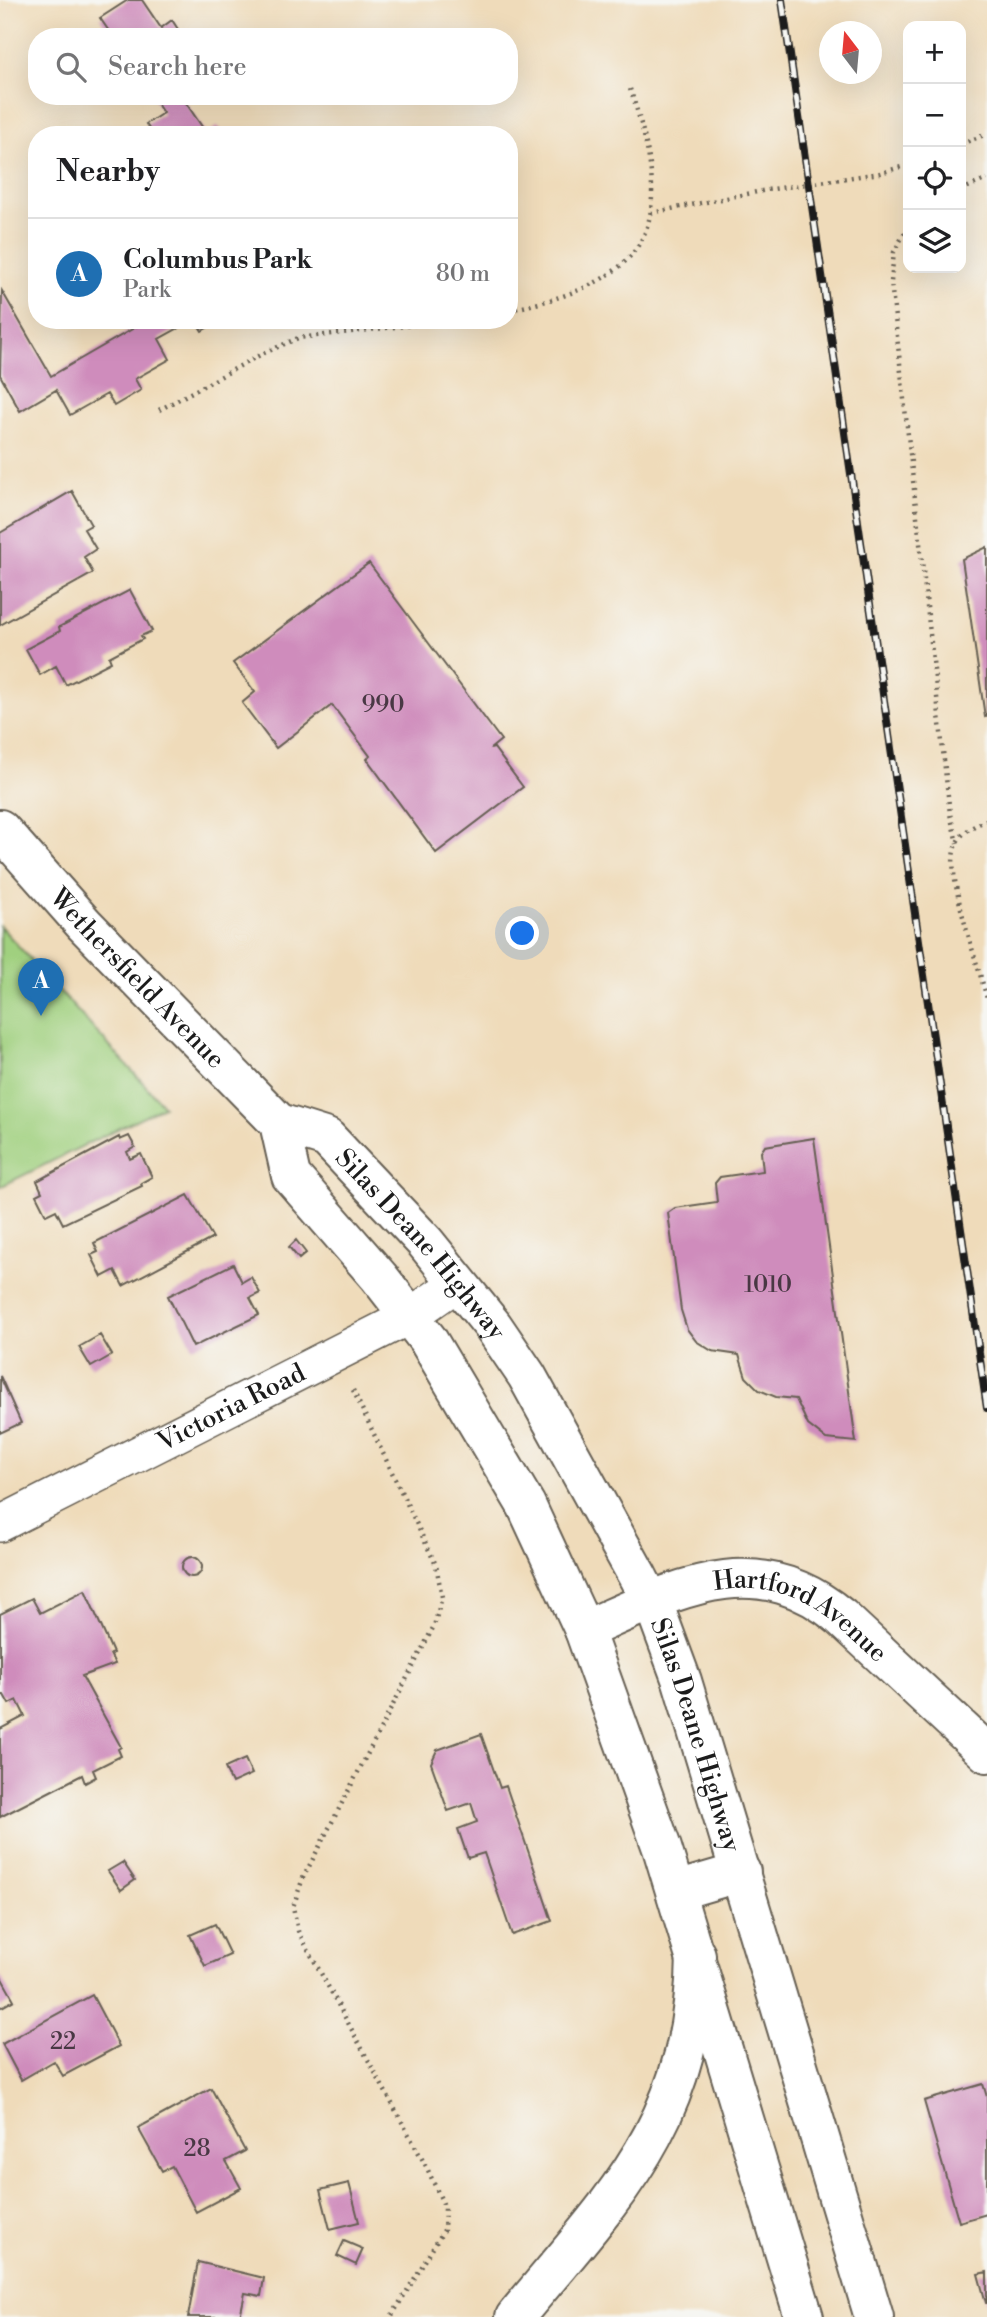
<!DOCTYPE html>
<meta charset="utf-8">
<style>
body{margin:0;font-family:"Libre Bodoni",serif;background:#f6f6f6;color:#202124}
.controls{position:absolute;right:21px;top:21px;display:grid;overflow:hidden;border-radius:14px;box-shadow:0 7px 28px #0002}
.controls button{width:63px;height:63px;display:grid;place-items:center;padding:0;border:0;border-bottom:2px solid #e0e0e0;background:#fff;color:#202124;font:35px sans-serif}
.compass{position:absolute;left:819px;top:21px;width:63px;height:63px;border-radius:50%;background:#fff;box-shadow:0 7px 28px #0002;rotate:344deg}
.you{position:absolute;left:523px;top:934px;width:24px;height:24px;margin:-18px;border:5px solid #fff;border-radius:50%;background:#1a73e8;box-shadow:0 0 0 10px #1a73e833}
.badge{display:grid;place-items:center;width:46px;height:46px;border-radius:50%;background:#1f6fb2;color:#fff;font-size:23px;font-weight:700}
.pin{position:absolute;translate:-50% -58px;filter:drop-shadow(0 2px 4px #0008)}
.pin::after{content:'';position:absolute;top:37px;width:24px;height:21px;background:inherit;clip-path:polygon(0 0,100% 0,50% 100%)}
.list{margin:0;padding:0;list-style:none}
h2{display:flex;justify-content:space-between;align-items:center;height:91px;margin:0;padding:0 28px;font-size:30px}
h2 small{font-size:23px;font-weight:400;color:#757577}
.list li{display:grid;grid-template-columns:46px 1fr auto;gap:21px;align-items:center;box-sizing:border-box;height:112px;padding:0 28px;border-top:2px solid #e0e0e0}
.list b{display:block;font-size:26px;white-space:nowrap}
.list p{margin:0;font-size:23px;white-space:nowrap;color:#757577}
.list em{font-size:23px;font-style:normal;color:#757577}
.icon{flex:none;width:38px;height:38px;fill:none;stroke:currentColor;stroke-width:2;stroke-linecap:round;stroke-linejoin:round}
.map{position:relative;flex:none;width:987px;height:2317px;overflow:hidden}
.search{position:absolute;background:#fff;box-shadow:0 7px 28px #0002;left:28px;top:28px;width:490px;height:77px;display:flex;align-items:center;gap:18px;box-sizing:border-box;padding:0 24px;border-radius:28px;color:#757577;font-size:26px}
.panel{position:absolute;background:#fff;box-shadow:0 7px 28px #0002;left:28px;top:126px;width:490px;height:203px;border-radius:28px}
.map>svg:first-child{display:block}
</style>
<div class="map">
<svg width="987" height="2317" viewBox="0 0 987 2317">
<rect width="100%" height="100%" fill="#f6f6f2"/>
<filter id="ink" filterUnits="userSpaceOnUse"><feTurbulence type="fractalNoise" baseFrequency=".0143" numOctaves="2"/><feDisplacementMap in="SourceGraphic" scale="14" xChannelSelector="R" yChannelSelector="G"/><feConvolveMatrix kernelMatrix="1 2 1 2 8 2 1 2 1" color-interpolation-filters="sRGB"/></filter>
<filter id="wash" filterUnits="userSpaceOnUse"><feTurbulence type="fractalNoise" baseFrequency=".00686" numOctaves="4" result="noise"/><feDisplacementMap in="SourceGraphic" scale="28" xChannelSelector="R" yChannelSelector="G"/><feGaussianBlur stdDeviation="1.57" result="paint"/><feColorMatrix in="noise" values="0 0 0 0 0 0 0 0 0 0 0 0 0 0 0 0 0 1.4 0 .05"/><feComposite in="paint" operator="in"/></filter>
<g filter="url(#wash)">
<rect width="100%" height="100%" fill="#efdbba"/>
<path fill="#a0d07f" stroke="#5e764e" stroke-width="2" d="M0,926L164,1106L0,1187Z"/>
<g id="blocks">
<path fill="#cf8cbc" d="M128,0H142L161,28L172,20L183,37H113L100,18Z
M152,96H190L184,100L207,134L218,126L223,135H153L146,124L163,113Z
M2,291L51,376L148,320H193L159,339L170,359L135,379L141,390L114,406L107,394L70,415L56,390L20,411L0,375Z
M195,320H220L202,331Z
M72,491L91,525L84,529L96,549L84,557L93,573L0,625V533Z
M987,547V716L985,717L962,559Z
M369,563L501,740L490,749L494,748L523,787L436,853L367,759L370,756L332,705L276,748L242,703L255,692L233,663Z
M130,590L152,631L141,636L143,639L109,657L111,662L66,685L56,666L40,675L26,649L60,631L59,627Z
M129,1136L135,1147L127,1152L130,1159L141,1154L152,1177L141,1183L142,1186L63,1224L56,1210L46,1215L36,1195L42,1192L37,1181L119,1137L120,1140Z
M814,1138L856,1442L826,1439L808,1425L796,1399L776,1397L759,1390L746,1377L739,1355L712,1351L696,1341L687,1329L681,1310L668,1213L675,1208L717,1202L715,1183L720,1177L763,1171L761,1152L765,1146Z
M188,1195L213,1238L123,1286L115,1270L102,1277L91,1255L98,1252L94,1243Z
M296,1240L306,1253L299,1259L289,1247Z
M233,1264L242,1282L251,1277L260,1293L250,1298L259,1315L193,1347L168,1296Z
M100,1335L112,1355L91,1367L79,1347Z
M0,1376L21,1423L0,1433Z
M182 1567a10 10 0 1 1 20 0a10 10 0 1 1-20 0Z
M85,1590L113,1653L110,1654L115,1664L82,1676L121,1747L118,1749L121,1756L93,1770L96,1777L85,1783L82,1775L0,1817V1729L25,1716L17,1700L9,1704L4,1695H0V1614L32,1598L40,1613Z
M481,1734L500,1788L506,1786L552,1921L512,1935L484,1853L468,1858L458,1829L477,1822L471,1803L448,1811L431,1763L437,1750Z
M245,1759L252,1774L232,1783L225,1768Z
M123,1862L135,1880L121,1890L108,1871Z
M215,1924L230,1955L205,1966L190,1935Z
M0,1975L14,2000L0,2008Z
M92,1995L119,2046L63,2076L54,2061L21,2080L2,2044Z
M983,2084L987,2097V2214L959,2222L924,2101Z
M211,2088L245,2151L226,2161L241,2188L196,2212L172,2166L162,2171L138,2128Z
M349,2183L359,2222L330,2229L320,2190Z
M344,2241L363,2249L356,2265L337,2256Z
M198,2262L264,2278L261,2296L245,2293L240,2317H188Z
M987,2272V2303H986L978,2274Z"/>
</g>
</g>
<g filter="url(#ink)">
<use href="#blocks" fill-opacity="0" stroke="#665f53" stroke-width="2"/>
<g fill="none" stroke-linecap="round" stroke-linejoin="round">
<defs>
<g id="street">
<path id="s1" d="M0,1524L410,1316L459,1282"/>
</g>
<g id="secondary">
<path id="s2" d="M584,1630C674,1591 753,1544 841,1617L987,1753"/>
</g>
<g id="primary">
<path id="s3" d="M0,829L84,924L279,1123L291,1176L379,1277L428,1340L526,1505L584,1630L662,1848L804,2317"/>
<path id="s4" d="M279,1123L327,1138L425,1242L493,1326L527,1376L638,1577L658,1616L682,1681L874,2317"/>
<path d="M676,1891L741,1872"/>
</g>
<path id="highway" d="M515,2317C614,2197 694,2123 696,1955"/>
</defs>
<use href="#street" stroke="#665f53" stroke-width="38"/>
<use href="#secondary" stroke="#665f53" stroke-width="42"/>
<use href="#primary" stroke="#665f53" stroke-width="42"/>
<use href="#highway" stroke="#665f53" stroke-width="42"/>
<path stroke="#665f53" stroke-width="4.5" stroke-dasharray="2 5" stroke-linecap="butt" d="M961,144L987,134
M961,190L987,179
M651,213L767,190L880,173L908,165
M908,227L894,252L891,282L950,814L957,843
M509,310C656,280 677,224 629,86
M159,410L262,354L298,338L457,320
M987,820C974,826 960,832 955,847C945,875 979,966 987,999
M353,1390L436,1565L442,1597L434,1626L303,1878L293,1907L298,1931L427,2168L445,2208L444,2230L391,2317"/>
<use href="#street" stroke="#fff" stroke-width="35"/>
<use href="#secondary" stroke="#fff" stroke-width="38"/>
<use href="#primary" stroke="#fff" stroke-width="38"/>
<use href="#highway" stroke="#fff" stroke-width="38"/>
<defs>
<path id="rail" d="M782,0L987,1408"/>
</defs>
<use href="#rail" stroke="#1c1c1c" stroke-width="8"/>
<use href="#rail" stroke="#f6f6f2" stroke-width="5" stroke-dasharray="16" stroke-linecap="butt"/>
</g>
</g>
<g text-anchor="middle" stroke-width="6" stroke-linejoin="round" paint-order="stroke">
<g font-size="23" fill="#493844">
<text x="383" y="712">990</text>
<text x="768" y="1292">1010</text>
<text x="63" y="2049">22</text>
<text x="197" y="2156">28</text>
</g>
<g font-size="26" fill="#1c1c1c" stroke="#f6f6f2">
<text dy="9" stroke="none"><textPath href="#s3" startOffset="203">Wethersfield Avenue</textPath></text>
<text dy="9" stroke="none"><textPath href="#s4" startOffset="192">Silas Deane Highway</textPath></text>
<text dy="9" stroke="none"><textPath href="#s1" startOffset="259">Victoria Road</textPath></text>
<text dy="9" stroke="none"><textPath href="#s2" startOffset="236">Hartford Avenue</textPath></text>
<text dy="9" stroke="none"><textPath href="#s4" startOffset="760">Silas Deane Highway</textPath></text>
</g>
</g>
</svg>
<div class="controls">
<button>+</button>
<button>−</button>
<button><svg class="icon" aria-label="locate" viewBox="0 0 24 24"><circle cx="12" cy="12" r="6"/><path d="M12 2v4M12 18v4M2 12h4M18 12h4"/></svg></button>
<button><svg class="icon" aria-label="layers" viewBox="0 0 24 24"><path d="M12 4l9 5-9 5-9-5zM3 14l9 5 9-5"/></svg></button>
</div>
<svg class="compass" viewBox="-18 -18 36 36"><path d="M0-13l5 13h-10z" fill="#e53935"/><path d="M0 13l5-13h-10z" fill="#757577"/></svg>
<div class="you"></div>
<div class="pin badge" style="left:41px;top:1016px">A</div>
<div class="search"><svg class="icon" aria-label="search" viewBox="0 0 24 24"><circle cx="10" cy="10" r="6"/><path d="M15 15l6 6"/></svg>Search here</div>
<section class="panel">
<h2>Nearby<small></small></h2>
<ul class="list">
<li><span class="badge">A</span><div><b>Columbus Park</b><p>Park</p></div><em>80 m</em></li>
</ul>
</section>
</div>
